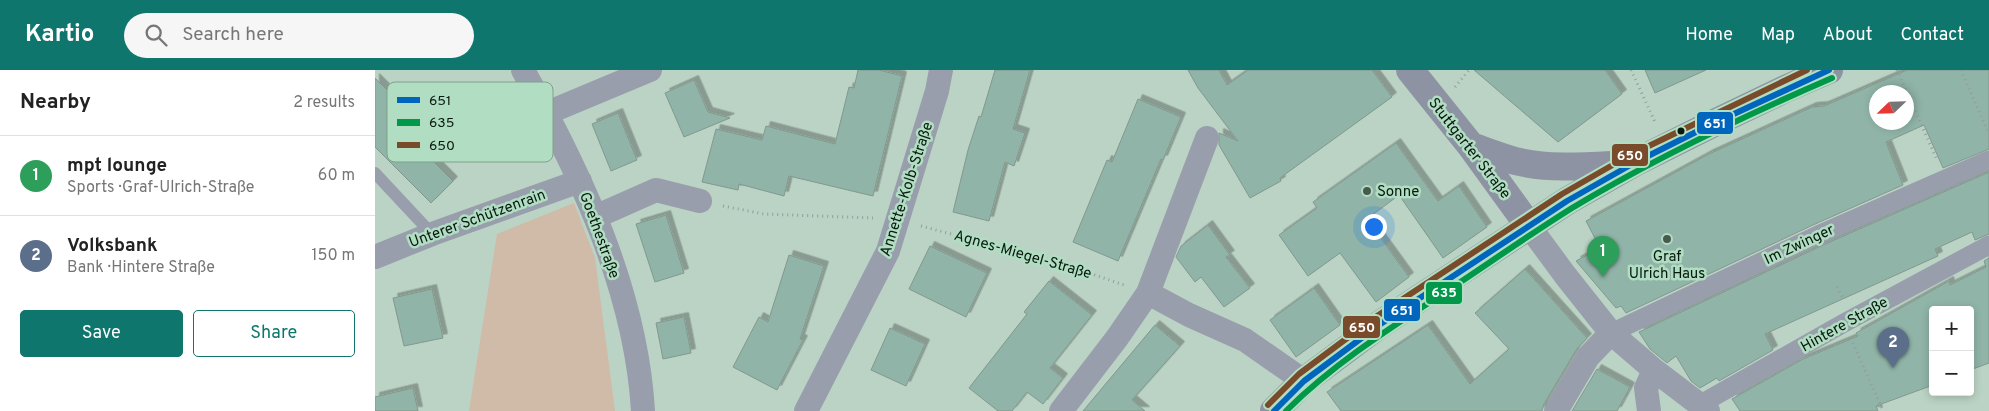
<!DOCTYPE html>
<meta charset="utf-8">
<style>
body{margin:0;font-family:Overpass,sans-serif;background:#f6f6f6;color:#222}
.controls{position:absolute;right:15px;bottom:15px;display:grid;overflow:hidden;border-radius:5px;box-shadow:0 2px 8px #0003}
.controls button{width:45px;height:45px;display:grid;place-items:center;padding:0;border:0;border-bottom:1px solid #e0e0e0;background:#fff;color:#222;font:25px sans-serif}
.compass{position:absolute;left:1494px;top:15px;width:45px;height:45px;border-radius:50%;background:#fff;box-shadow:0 2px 8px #0003;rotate:247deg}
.you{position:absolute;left:998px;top:156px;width:18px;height:18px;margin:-12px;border:4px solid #fff;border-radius:50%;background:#1a73e8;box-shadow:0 0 0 8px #1a73e833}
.badge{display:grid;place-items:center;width:32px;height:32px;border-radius:50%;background:#0f766e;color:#fff;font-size:16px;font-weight:700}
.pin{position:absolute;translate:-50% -41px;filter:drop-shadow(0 1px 2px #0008)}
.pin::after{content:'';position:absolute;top:26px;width:18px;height:15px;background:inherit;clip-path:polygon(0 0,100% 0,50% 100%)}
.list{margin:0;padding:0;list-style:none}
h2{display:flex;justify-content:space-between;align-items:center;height:65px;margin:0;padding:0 20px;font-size:21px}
h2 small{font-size:16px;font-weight:400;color:#767676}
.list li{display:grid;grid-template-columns:32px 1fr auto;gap:15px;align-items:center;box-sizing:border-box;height:80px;padding:0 20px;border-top:1px solid #e0e0e0}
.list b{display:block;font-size:19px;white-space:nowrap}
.list p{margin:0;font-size:16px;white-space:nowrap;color:#767676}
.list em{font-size:16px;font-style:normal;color:#767676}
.actions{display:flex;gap:10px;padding:15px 20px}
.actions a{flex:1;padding:11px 0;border:1px solid #0f766e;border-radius:5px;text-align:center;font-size:18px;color:#0f766e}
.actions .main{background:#0f766e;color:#fff}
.icon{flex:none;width:28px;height:28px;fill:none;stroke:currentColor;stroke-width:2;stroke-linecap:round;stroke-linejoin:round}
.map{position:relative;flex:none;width:1614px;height:341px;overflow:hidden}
header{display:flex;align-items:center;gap:30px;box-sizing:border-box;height:70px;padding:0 25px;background:#0f766e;color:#fff}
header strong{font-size:24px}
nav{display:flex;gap:28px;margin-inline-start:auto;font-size:18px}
.search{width:350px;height:45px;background:#f6f6f6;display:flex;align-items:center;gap:12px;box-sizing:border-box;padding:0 18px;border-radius:28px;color:#767676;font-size:19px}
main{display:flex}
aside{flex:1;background:#fff}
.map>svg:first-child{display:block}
</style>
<header>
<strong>Kartio</strong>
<div class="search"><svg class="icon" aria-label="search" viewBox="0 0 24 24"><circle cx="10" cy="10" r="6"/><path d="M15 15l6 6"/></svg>Search here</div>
<nav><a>Home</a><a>Map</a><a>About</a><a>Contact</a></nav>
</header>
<main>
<aside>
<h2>Nearby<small>2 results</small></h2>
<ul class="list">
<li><span class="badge" style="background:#2e9e5b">1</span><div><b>mpt lounge</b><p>Sports · Graf-Ulrich-Straße</p></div><em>60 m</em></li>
<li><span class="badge" style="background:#5c6f8a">2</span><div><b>Volksbank</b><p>Bank · Hintere Straße</p></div><em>150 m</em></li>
</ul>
<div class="actions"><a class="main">Save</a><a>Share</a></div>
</aside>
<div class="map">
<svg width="1614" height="341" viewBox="0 0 1614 341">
<defs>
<filter id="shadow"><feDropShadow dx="4.5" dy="-4.5" stdDeviation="0" flood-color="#0004"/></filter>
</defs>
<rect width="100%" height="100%" fill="#bbd3c4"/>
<path fill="#d0baa8" d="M199,133L220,188L240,341H94L122,164Z"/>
<path fill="#90b4a8" stroke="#82988f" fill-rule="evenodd" filter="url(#shadow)" d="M483,0H504L527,6L498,126L414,106L409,126L364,114L363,120L327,112L341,59L387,70L391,56L460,74L474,17L479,18Z
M620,0H655L638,59L650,63L639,96L630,92L614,151L578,142L593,80L604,46L606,47Z
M813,0H844L852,15L873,0H997L1017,27L905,108L906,111L875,128L844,75V63L863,71L823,18Z
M1099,0H1230L1247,24L1183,72Z
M1270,0H1331L1280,23Z
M1532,0H1614V79L1568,98L1549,55L1511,72L1528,115L1438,155L1251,243L1246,236L1241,238L1201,191L1225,178L1211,151L1334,84L1437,37L1449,36ZM1502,22H1532V52H1502Z
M0,8L29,37L27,39L70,81L59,92L78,111L56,133L0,77Z
M319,10L333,42L355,48L309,67L290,23Z
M763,29L806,47L788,90L786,89L743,191L698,172L732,90L737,92Z
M243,43L262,90L236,101L217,54Z
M1021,73L1063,131L1084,116L1112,157L1068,188L1024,125L992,149L1034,207L1001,232L965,183L933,206L904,165L942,138L938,132Z
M1614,102V164L1600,170L1597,162L1560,179L1563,186L1390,264L1398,280L1344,311L1342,308L1325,318L1316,311L1301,286L1292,293L1275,279L1264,262L1448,175Z
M291,145L309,203L280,212L261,154Z
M833,155L855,185L851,187L875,218L849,237L826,207L820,212L801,187L806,176Z
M555,176L612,203L591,247L534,219Z
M414,185L449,196L425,269L428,270L402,320L358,297L384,247L393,252Z
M1614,188V293L1595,300V240H1558V315L1501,336L1503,341H1365L1357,329L1428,289L1483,266L1481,263L1574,211L1575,215L1611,197L1609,191Z
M1150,199L1212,268L1201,280L1169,334L1167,341H966L952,322L1053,255L1095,314L1134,279L1100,243Z
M674,211L717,245L675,298L688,308L668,334L652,322L637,341H623L594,318L652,244L649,242Z
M939,218L965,255L921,287L895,250Z
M57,219L68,268L29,276L18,228Z
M309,247L316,283L288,289L281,253Z
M780,255L805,276L757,330L770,341H708Z
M515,258L550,274L531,316L496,300Z
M1222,299L1255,317L1242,341H1197Z
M38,318L43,341H0V327Z"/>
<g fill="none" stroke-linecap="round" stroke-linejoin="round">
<path stroke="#939ca0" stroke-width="3" stroke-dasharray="1 4" stroke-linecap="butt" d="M1256,0L1281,54
M1522,0L1562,90
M1586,0L1614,64
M1080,17L1094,0
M348,136L389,144L498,148
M546,156L685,193L749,215
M1462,217L1469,230
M1478,273L1508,341"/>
<path stroke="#989eab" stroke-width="12" d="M0,103L57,164"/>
<path stroke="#989eab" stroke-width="19" d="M1236,263L1443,165L1614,90
M1324,335L1469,253L1614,175"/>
<path stroke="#989eab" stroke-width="24" d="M148,0C206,105 261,220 268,341
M172,43L275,0
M220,147L281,120L325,131
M1154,156L1190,205L1236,263L1279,300L1333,341
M0,187L57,164L205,111
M773,223L814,245L870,270L929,311
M431,341L513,181L562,21L566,0
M686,341L742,268L773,223L832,68
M1181,341L1213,287L1236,263
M1274,341L1271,318L1279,300"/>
<path stroke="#8e93a4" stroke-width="28" d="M1035,0L1096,76L1154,156
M1096,76C1110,81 1125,87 1140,91C1177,100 1214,96 1251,94
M899,341L929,311L1004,255L1192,131L1259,93L1335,55L1410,19L1454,0"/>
<defs>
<path id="bus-1" d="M899,341L929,311L1004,255L1192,131L1259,93L1335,55L1454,0"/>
<path id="bus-2" d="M911,341C960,292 1020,255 1078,217C1117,191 1157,163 1197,138C1280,88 1369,46 1457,8"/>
<path id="bus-3" d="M893,335L924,304L999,248L1187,124L1255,85L1432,0"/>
</defs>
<use href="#bus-1" stroke="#b1ddc2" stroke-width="10"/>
<use href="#bus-2" stroke="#b1ddc2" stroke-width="10"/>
<use href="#bus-3" stroke="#b1ddc2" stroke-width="10"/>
<use href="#bus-1" stroke="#0065bd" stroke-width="6"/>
<use href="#bus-2" stroke="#01984a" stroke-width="6"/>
<use href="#bus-3" stroke="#7a4b2a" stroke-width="6"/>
</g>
<circle fill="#08190f" stroke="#b1ddc2" stroke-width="2" cx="1306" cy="61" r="4.5"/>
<g fill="#475a4e" stroke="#b1ddc2" stroke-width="2">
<circle cx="992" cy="121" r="5"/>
<circle cx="1292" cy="169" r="5"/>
</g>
<g text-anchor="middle" stroke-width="5" stroke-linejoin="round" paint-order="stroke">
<g font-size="15" fill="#08190f" stroke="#b1ddc2">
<text transform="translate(1095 78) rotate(52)" y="5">Stuttgarter Straße</text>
<text transform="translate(531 119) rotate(-72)" y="5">Annette-Kolb-Straße</text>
<text transform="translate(102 148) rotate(-20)" y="5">Unterer Schützenrain</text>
<text transform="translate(225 165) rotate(70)" y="5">Goethestraße</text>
<text transform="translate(1424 174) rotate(-25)" y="5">Im Zwinger</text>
<text transform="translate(648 184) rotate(16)" y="5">Agnes-Miegel-Straße</text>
<text transform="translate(1469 254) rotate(-29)" y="5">Hintere Straße</text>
</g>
<g font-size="15" fill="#08190f" stroke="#b1ddc2" text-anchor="start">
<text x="1002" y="126">Sonne</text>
<text x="1292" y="191" text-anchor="middle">Graf<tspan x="1292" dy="17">Ulrich Haus</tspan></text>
</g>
</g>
<rect x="12" y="12" width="166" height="80" rx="8" fill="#b1ddc2" stroke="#7ea28c" stroke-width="1"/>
<rect x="22" y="27" width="23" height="6" fill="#0065bd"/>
<rect x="22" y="49" width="23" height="7" fill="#01984a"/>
<rect x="22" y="72" width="23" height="6" fill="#7a4b2a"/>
<g font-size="14" fill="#08190f">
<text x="54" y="35">651</text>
<text x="54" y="57">635</text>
<text x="54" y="80">650</text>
</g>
<g stroke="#b1ddc2" stroke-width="2">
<rect x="1321" y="41" width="38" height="24" rx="5" fill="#0065bd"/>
<rect x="1236" y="73" width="38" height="24" rx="5" fill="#7a4b2a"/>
<rect x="1050" y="211" width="38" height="24" rx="5" fill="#01984a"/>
<rect x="1008" y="228" width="38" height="24" rx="5" fill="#0065bd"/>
<rect x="967" y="245" width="39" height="24" rx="5" fill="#7a4b2a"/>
</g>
<g font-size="14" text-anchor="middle" font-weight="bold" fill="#fff">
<text x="1340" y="58">651</text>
<text x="1255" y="90">650</text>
<text x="1069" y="227">635</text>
<text x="1027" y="245">651</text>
<text x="987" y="262">650</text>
</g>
</svg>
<div class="controls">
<button>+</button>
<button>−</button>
</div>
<svg class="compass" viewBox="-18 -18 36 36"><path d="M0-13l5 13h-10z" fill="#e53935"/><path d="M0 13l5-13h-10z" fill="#767676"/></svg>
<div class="you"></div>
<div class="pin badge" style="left:1228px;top:207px;background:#2e9e5b">1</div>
<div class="pin badge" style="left:1518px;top:298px;background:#5c6f8a">2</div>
</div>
</main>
